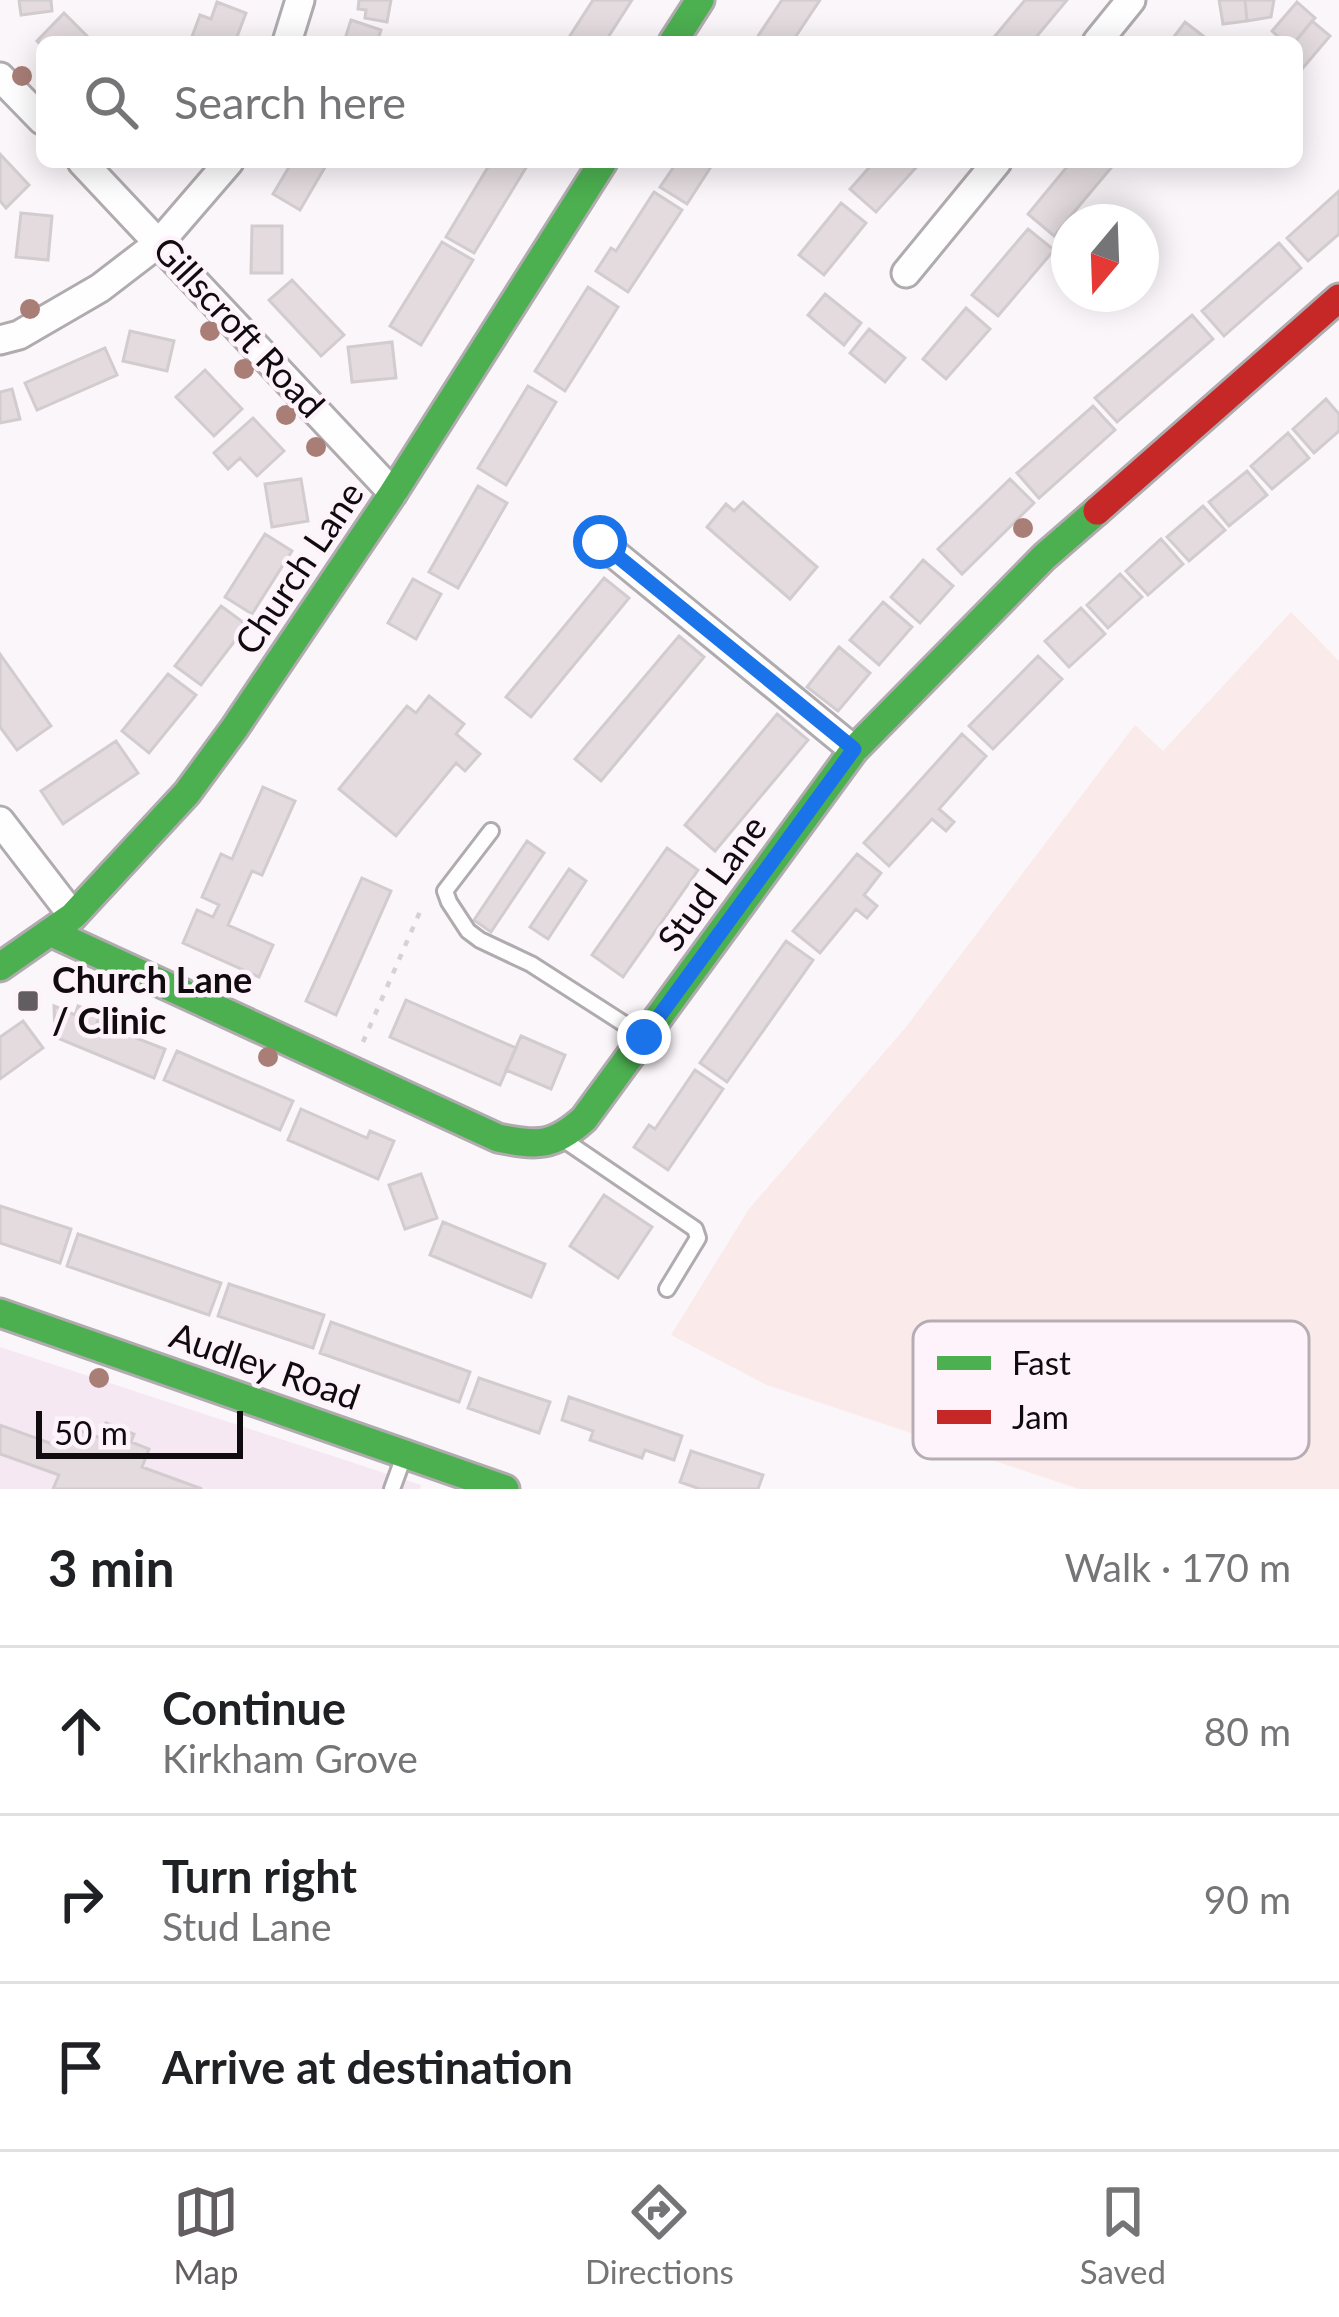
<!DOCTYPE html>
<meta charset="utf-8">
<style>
body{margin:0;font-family:Lato,sans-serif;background:#f2f2f2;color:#202124}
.compass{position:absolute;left:1051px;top:204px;width:108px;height:108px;border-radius:50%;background:#fff;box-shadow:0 6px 30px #0003;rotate:199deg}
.scale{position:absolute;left:36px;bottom:30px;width:207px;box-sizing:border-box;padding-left:12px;border:6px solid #0f0b0e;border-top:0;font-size:33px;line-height:42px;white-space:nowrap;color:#0f0b0e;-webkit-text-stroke:9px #fef3fb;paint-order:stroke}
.stop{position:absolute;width:36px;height:36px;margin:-27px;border:9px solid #1a73e8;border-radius:50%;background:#fff}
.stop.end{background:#1a73e8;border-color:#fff;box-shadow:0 3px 12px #0008}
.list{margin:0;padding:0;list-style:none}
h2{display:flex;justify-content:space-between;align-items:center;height:156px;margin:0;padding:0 48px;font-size:51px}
h2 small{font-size:39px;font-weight:400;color:#757577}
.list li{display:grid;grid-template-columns:78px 1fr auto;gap:36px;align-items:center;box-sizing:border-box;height:168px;padding:0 48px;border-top:3px solid #e0e0e0}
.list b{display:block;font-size:45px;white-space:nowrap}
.list p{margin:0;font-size:39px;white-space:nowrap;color:#757577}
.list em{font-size:39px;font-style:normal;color:#757577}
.icon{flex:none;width:66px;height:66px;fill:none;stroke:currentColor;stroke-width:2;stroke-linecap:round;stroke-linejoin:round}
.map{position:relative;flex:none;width:1339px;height:1489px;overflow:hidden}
.search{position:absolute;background:#fff;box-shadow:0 6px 30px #0003;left:36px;right:36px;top:36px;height:132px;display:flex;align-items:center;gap:30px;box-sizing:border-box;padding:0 42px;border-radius:18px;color:#757577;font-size:45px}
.sheet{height:660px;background:#fff}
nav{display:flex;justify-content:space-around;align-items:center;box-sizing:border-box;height:168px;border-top:3px solid #e0e0e0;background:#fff;font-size:33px;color:#757577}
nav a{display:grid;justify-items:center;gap:6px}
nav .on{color:#625d61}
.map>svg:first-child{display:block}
</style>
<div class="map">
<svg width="1339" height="1489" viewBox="0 0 1339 1489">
<rect width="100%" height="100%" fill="#fbf6fa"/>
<path fill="#f5e8f2" d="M0,1347L421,1485L420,1489H0Z"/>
<path fill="#faeae9" d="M1291,612L1339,661V1489H1079L767,1385L671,1335L749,1209L906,1027L1135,725L1163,751Z"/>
<path fill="#e3dbde" stroke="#d2cccf" stroke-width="3" d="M19,0H51L52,11L21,15Z
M359,0H391L387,22L365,18L366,10L358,9Z
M593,0H632L605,42H566Z
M782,0H820L792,42H754Z
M1025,0H1067L1032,42H990Z
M1219,0H1245L1247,21L1223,24Z
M1245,0H1274L1271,17L1247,21Z
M217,2L246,13L235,42H190L200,15L211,19Z
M1297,2L1315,18L1295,42H1284L1272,31Z
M64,13L93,42H42V46L37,41Z
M351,20L381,30L377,42H344Z
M1312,21L1330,36L1297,75V42H1295Z
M1185,22L1211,42H1170Z
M0,154L29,185L6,208L0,201Z
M292,162H328L300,210L273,194Z
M491,162H519L527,166L474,253L446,237Z
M677,162H714L687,204L660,187Z
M874,162H921L876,212L850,189Z
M1071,162H1104L1111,168L1054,236L1028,214Z
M1339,191V234L1308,261L1287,238Z
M654,192L682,210L628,292L596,271L611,248L616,251Z
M841,203L866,223L824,275L799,255Z
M21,213L52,216L48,260L16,257Z
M252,226H282V273H251Z
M1028,229L1054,250L998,316L972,295Z
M442,242L473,260L421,345L390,326Z
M1279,243L1301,268L1224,336L1202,311Z
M292,280L344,335L321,356L269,300Z
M588,287L618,307L565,391L535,371Z
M825,294L861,323L844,345L808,315Z
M966,308L990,329L946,379L923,359Z
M1192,315L1213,339L1117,422L1095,398Z
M869,329L905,358L885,382L850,353Z
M130,331L174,341L167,371L123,361Z
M392,342L396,378L352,382L348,347Z
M105,348L117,375L37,410L25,383Z
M205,370L242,409L214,436L176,397Z
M528,386L556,402L506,485L478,468Z
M12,389L20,419L0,423V392Z
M1326,399L1339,414V431L1314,453L1293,429Z
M1093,406L1115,430L1039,498L1017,473Z
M253,418L284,451L257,476L240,458L228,469L214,453Z
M1288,433L1309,458L1272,489L1251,466Z
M1247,471L1267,495L1229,526L1209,502Z
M301,479L308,521L272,527L265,484Z
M1010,479L1034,503L962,574L938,549Z
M478,486L507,503L458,588L429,572Z
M743,502L817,567L790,599L707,527L726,504L734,511Z
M1203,506L1225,530L1189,561L1167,537Z
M265,534L292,551L252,614L225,597Z
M1161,539L1183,564L1148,595L1126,571Z
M923,560L953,586L920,623L891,597Z
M1120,574L1142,597L1108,628L1087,605Z
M604,578L629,598L531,717L506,697Z
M413,579L441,594L416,639L388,623Z
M883,602L912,627L879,665L850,640Z
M221,606L247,625L201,685L175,666Z
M1081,608L1105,634L1069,667L1045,641Z
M679,636L704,657L601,781L575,759Z
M839,647L870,673L838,711L807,687Z
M0,654L51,726L17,750L0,727Z
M1038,656L1062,679L993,749L969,726Z
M168,674L196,695L149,753L122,731Z
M429,696L464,724L456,734L480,754L465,771L456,763L396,836L339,789L407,706L416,713Z
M777,714L808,740L715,851L685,825Z
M962,734L986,756L939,809L954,822L946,831L932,819L889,866L864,843Z
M116,741L138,773L63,824L41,791Z
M263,787L295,801L262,875L252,871L228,925L273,945L259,977L183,943L197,910L213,917L219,905L202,897L221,854L232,859Z
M527,841L544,853L491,932L474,920Z
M667,848L698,870L623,977L592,955Z
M857,854L881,873L864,895L877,906L867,918L856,909L820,953L793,931Z
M569,869L586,881L548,939L530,927Z
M362,878L391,891L336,1015L306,1001Z
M786,941L813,960L727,1082L700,1063Z
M406,1000L516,1048L500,1085L390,1037Z
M54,1006L75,1015L78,1006L100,1014L97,1023L165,1049L154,1078L55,1037Z
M23,1021L43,1048L0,1079V1037Z
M521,1036L565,1055L551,1089L506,1070Z
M177,1051L293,1101L280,1130L164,1080Z
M695,1070L723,1089L668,1170L634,1147L649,1125L655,1129Z
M301,1109L367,1138L370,1131L394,1141L378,1179L288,1140Z
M421,1174L437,1218L405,1229L389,1185Z
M604,1195L652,1227L618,1278L570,1246Z
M0,1206L71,1229L60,1263L0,1243Z
M443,1222L545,1264L531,1297L430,1255Z
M78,1234L221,1283L209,1315L67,1266Z
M229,1284L324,1315L313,1348L218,1316Z
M331,1322L470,1372L459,1402L320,1353Z
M479,1378L550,1402L539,1433L468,1408Z
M569,1397L682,1436L674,1460L645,1450L642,1458L590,1440L593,1431L562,1420Z
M106,1423L134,1434L131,1442L149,1449L142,1467L202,1489H53L59,1475L0,1454V1425L55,1445L63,1424L100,1438Z
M691,1451L763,1475L758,1489H700L680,1482Z"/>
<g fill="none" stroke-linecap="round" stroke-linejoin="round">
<defs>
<path id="lane" d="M491,831L445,891L449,902L468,931L480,940L531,964L640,1034
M567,1142L695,1229L698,1238L667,1289
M392,1489L403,1459"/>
<path id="street" d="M287,42L300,0
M1097,42L1131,0
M0,77L42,120
M82,162L393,493
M906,273L997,162
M0,340L19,335L100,288L160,242L229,162
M600,542L854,750
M0,821L73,916"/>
<path id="fast" d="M673,42L700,0
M50,932L498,1138C537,1146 553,1147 584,1119L854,750L1044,557L1097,511
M0,967L73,916L187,793L234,729L393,493L603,162
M0,1313L505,1489"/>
<path id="jam" d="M1097,511L1339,298"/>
</defs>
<use href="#lane" stroke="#afabae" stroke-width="20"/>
<use href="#street" stroke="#afabae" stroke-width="33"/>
<use href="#fast" stroke="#afabae" stroke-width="33"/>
<use href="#jam" stroke="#afabae" stroke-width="33"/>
<path stroke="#d5d2d4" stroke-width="4.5" stroke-dasharray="6 9" stroke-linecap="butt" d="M363,1042L422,907"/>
<use href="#lane" stroke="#fefefe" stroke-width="14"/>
<use href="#street" stroke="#fefefe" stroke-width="27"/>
<use href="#fast" stroke="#4caf50" stroke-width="27"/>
<use href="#jam" stroke="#c62828" stroke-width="27"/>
</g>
<g fill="#a87e77">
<circle cx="22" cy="76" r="10"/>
<circle cx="30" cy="309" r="10"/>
<circle cx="210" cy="331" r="10"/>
<circle cx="244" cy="369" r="10"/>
<circle cx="286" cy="415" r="10"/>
<circle cx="316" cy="447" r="10"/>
<circle cx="1023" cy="528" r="10"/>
<circle cx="268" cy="1057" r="10"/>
<circle cx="99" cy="1378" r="10"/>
</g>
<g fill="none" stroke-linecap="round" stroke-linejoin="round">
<path stroke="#1a73e8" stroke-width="15" d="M600,542L854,749L644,1037"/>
</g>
<rect fill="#625d61" stroke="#fef3fb" stroke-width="4.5" x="16" y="989" width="24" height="24" rx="6"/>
<g text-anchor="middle" stroke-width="9" stroke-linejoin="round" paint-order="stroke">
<g font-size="36" fill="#0f0b0e" stroke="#fef3fb">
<text transform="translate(239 327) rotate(47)" y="13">Gillscroft Road</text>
<text transform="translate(299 568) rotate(-56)" y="13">Church Lane</text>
<text transform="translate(712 883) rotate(-54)" y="13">Stud Lane</text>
<text transform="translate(265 1366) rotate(19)" y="13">Audley Road</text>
</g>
<g font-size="36" font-weight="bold" fill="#0f0b0e" stroke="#fef3fb" text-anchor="start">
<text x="52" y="993">Church Lane<tspan x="52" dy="41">/ Clinic</tspan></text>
</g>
</g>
<rect x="913" y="1321" width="396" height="138" rx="18" fill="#fef3fb" stroke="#b6adb4" stroke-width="3"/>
<rect x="937" y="1356" width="54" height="14" fill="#4caf50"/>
<rect x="937" y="1410" width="54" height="14" fill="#c62828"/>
<g font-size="33" fill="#0f0b0e">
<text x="1012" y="1375">Fast</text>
<text x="1012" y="1429">Jam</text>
</g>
</svg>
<svg class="compass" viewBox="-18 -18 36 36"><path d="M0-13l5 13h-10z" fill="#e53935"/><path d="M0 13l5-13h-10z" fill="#757577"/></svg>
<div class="scale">50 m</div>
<div class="stop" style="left:600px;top:542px"></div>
<div class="stop end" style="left:644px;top:1037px"></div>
<div class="search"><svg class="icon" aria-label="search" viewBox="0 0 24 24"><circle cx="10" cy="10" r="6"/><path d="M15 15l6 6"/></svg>Search here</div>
</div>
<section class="sheet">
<h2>3 min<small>Walk · 170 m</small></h2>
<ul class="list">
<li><svg class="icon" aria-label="ahead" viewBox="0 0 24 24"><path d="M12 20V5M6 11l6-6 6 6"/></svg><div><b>Continue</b><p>Kirkham Grove</p></div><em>80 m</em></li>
<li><svg class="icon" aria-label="right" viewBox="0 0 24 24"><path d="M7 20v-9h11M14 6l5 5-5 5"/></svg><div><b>Turn right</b><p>Stud Lane</p></div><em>90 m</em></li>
<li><svg class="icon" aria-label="arrive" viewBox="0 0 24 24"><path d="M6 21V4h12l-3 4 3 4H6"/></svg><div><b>Arrive at destination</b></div></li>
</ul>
</section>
<nav>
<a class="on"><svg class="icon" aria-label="map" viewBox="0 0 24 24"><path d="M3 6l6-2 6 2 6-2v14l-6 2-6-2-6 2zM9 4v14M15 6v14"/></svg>Map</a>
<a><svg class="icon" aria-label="directions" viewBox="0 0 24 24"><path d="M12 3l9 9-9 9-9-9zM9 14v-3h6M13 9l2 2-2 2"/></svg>Directions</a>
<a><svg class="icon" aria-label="saved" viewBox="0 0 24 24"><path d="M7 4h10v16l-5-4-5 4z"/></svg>Saved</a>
</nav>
